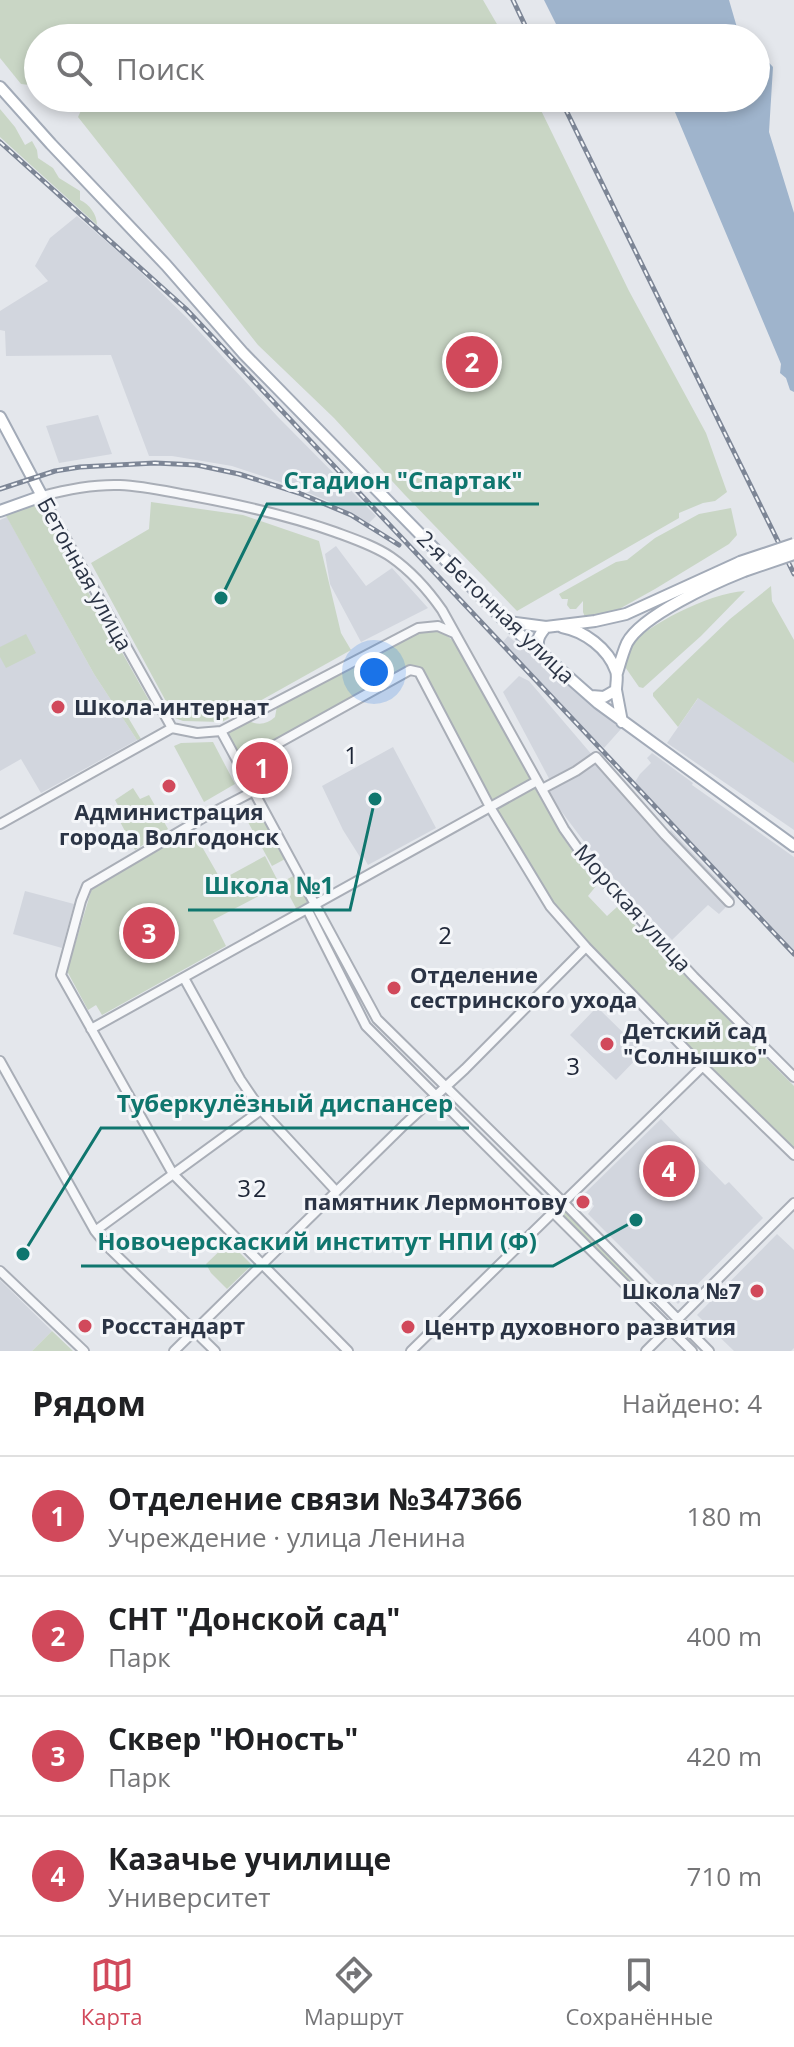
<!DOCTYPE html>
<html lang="ru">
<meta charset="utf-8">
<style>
body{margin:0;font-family:"Open Sans",sans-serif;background:#f2f2f2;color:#202124}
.you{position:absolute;left:374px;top:672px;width:28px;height:28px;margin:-20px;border:6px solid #fff;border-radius:50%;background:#1a73e8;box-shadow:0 0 0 12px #1a73e833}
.badge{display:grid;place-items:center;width:52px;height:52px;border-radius:50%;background:#d1495b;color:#fff;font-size:26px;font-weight:700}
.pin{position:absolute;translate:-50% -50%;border:4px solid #fff;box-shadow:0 2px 8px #0006}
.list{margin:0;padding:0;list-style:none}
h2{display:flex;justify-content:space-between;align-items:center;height:104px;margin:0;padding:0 32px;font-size:34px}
h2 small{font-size:26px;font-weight:400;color:#757577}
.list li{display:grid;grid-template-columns:52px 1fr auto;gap:24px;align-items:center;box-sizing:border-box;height:120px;padding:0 32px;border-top:2px solid #e0e0e0}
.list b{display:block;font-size:30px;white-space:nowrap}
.list p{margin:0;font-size:26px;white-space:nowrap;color:#757577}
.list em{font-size:26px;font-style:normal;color:#757577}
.icon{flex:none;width:44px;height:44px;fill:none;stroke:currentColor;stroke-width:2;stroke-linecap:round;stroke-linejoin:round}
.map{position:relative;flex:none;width:794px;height:1351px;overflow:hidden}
.search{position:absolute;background:#fff;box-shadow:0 4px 12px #0003;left:24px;right:24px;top:24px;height:88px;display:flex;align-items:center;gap:20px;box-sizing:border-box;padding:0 28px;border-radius:44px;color:#757577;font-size:30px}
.sheet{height:584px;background:#fff}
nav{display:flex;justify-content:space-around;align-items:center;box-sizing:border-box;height:112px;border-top:2px solid #e0e0e0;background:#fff;font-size:22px;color:#757577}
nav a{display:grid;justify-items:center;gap:4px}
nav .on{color:#d1495b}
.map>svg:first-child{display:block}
</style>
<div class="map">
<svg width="794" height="1351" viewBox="0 0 794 1351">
<rect width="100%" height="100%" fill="#e4e7ec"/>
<path fill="#d2d6de" d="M77,216L130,262L187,318L278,417L376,516L369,523L330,502L292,486L232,466L172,456H149L111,355L6,356L5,331L0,330V311L48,281L35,266L50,238Z
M98,415L112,454L59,463L46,426Z
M7,517L94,674L137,740L41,793L21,759L0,771V520Z
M336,546L366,586L392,568L428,608L361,642L330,584L325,554Z
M508,636L621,729L604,748L582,728L502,643Z
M519,676L529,681L593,756L665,835L671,830L735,898L719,914L708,905L672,940L629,896L625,899L623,896L626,893L592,852L558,807L548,790L553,786L503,692Z
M699,697L794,762V830L667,743Z
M393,747L436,828L368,865L363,856L360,857L343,830L322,786Z
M652,753L693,783L692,785L794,857V950L635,782L640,774L651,763L647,758Z
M25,891L74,904L62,948L13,934Z
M597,1007L643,1052L616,1080L570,1035Z
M661,1119L725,1185L729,1182L763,1218L678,1304L588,1214L594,1206L584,1194Z
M777,1234L794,1250V1348L791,1351H734L697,1315Z
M0,1280L52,1331L32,1351H0Z"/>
<path fill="#c9d6c5" d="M0,0H483L505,38H38V86L21,84L0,58Z
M87,98H535L629,291L706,433L727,492L715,501L703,503L679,513V518L517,611L404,494L334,418L258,345L78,117Z
M0,109L15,127L25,145L32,141L37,150L38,158L53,168L59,178L80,191V200C89,204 97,214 97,225L0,137Z
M151,502L243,515L319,541L341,633L351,650L222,722L183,721L175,718L91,563L149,529Z
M38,503L155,711L146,716L137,701L123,709L141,739L137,740L94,674L5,514Z
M731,508L737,535L729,544L655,589L596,622H587L583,612V601L576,609H570L567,605L568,599H562L559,594L616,562L627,560L655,538L699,514Z
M771,586L772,601L794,640V763L698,698L678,727L653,696V693L730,619Z
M745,591L701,636L643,688L639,687L623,664L621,651C650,624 706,594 745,591Z
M431,630C445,633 452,638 460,649L532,781L490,802L421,671L416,667H410L240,761L224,734L249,721C259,726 267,724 275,717L277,706L408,636Z
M26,634L36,653L6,668L0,657V647Z
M213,742L235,784L204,802L174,746L181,743Z
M534,787L564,839L596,886L588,896L607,916L617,907L794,1086V1150L548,905L494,807Z
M133,788L140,799L149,795L168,829L135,850L117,816L122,813L115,800Z
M258,805L287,858L272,866L243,813Z
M193,831L221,880L265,856L280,885L213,920L226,946L102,1015L96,1005L88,1010L67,971L92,888Z
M295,875L311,903L297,910L282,882Z
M563,1208H566L646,1291L639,1296L559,1215V1212Z
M229,1242L252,1265L227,1289L211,1273L206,1264Z
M52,1331L73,1351H32Z"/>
<path fill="#9fb4cc" d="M544,0H729L738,31L745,38H586L560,32Z
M756,49L773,67L769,132L794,213V392L790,390L786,378L780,373L781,364L669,98H756Z"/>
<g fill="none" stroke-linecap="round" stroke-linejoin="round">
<defs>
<path id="minor" d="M172,728L42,496C68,489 93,484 120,485C143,486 165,491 187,495C237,504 287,515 335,532C354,539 375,546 391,557C411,571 428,590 442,610L564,829L588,863L694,977L794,1077
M172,728L197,733L221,731L418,628L438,626L454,633
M221,731L377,1019L563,1202L709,1351
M239,765L410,670L419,672L490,807L550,906L586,947L687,1051L794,1155
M542,789L576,771L596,757L665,835L729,902
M254,791L206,816L87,886L81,901L61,975L173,1174L348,1351
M0,824L172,728
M307,909L366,1026L692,1351
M184,978L240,1079L261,1110L336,1191
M91,1029L537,781
M0,1061L95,1231L108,1247L215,1351
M95,1231L261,1110
M0,1271L84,1351
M174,1351L404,1125L465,1069L586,947
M411,1351L703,1066
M646,1351L794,1203"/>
<path id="major" d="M0,87L51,144L166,265L243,353L506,622L598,703L794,846
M0,417L42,496L0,511
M508,622L546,627
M562,627C584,631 608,648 616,671C618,676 616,684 616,690L604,697L591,696
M539,651C536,640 539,635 546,627L595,621L626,614L740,562
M617,673C620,663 623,652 627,643C642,615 714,583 744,571
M616,690L622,722"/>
</defs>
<use href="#minor" stroke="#a9aeb7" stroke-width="12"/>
<use href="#major" stroke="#a3abb8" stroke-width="14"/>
<use href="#minor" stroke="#f7f8fa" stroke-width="8"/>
<use href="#major" stroke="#fff" stroke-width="10"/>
<defs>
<path id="rail" d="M513,0L531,38
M560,98L794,574
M0,142L186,309L794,954
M0,489L55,471L80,467L155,463L197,465L239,474L299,493L351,515L399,545"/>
</defs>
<use href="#rail" stroke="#7d8696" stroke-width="5"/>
<use href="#rail" stroke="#f4f6f9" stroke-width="2" stroke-dasharray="6" stroke-linecap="butt"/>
<defs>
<path id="major-bridge" d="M740,562L794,544
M744,571L794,554"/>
</defs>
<use href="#major-bridge" stroke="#a3abb8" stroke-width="14" stroke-linecap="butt"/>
<use href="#major-bridge" stroke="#fff" stroke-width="10"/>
</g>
<g fill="#d1495b" stroke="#f4f6f9" stroke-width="3">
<circle cx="58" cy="707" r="8"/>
<circle cx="169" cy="786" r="8"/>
<circle cx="394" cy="988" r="8"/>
<circle cx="607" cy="1044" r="8"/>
<circle cx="583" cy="1202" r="8"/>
<circle cx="757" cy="1291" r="8"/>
<circle cx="85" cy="1326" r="8"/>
<circle cx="408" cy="1327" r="8"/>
</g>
<g text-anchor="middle" stroke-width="6" stroke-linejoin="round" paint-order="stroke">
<g font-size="22" fill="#2b3445" stroke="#f4f6f9">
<text transform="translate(85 574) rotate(61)" y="8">Бетонная улица</text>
<text transform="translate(496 607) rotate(44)" y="8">2-я Бетонная улица</text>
<text transform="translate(633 908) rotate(48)" y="8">Морская улица</text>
</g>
<g font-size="22" font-weight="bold" fill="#2b3445" stroke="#f4f6f9" text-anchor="start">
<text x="74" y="715">Школа-интернат</text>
<text x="169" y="820" text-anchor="middle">Администрация<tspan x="169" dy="25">города Волгодонск</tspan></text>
<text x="410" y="983">Отделение<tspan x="410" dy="25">сестринского ухода</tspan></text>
<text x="623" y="1039">Детский сад<tspan x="623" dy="25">"Солнышко"</tspan></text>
<text x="567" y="1210" text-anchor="end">памятник Лермонтову</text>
<text x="741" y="1299" text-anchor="end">Школа №7</text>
<text x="101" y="1334">Росстандарт</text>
<text x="424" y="1335">Центр духовного развития</text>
</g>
<g font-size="24" letter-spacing="2" fill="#1d2536" stroke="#f4f6f9">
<text x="352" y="764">1</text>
<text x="446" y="944">2</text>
<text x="574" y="1075">3</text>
<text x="253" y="1197">32</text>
</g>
</g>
<path fill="none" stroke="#0f766e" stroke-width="3" d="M221 598L267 504H539M375 799L350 910H188M23 1254L101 1128H469M636 1220L553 1266H81"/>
<g fill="#0f766e" stroke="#f4f6f9" stroke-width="3">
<circle cx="221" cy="598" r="8"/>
<circle cx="375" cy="799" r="8"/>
<circle cx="23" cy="1254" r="8"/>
<circle cx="636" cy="1220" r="8"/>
</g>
<g font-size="24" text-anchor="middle" font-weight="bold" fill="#0f766e" stroke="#f4f6f9" stroke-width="6" stroke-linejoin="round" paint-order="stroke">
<text x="403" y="489">Стадион "Спартак"</text>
<text x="269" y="894">Школа №1</text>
<text x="285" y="1112">Туберкулёзный диспансер</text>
<text x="317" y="1250">Новочерскаский институт НПИ (Ф)</text>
</g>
</svg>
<div class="you"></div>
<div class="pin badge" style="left:262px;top:768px">1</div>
<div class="pin badge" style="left:472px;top:362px">2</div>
<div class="pin badge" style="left:149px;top:933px">3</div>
<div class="pin badge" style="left:669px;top:1171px">4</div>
<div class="search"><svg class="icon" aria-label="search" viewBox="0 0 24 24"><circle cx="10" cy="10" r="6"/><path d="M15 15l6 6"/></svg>Поиск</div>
</div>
<section class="sheet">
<h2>Рядом<small>Найдено: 4</small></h2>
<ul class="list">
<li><span class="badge">1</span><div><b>Отделение связи №347366</b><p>Учреждение · улица Ленина</p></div><em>180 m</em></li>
<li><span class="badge">2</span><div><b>СНТ &quot;Донской сад&quot;</b><p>Парк</p></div><em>400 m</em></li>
<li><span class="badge">3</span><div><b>Сквер &quot;Юность&quot;</b><p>Парк</p></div><em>420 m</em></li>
<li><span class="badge">4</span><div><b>Казачье училище</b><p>Университет</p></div><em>710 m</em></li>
</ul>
</section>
<nav>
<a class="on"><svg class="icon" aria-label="map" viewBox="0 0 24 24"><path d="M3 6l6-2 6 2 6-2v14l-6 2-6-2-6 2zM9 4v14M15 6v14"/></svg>Карта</a>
<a><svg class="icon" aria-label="directions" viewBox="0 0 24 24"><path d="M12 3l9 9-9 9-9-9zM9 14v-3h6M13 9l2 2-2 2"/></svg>Маршрут</a>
<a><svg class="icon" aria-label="saved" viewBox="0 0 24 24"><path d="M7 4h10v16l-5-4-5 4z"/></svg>Сохранённые</a>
</nav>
